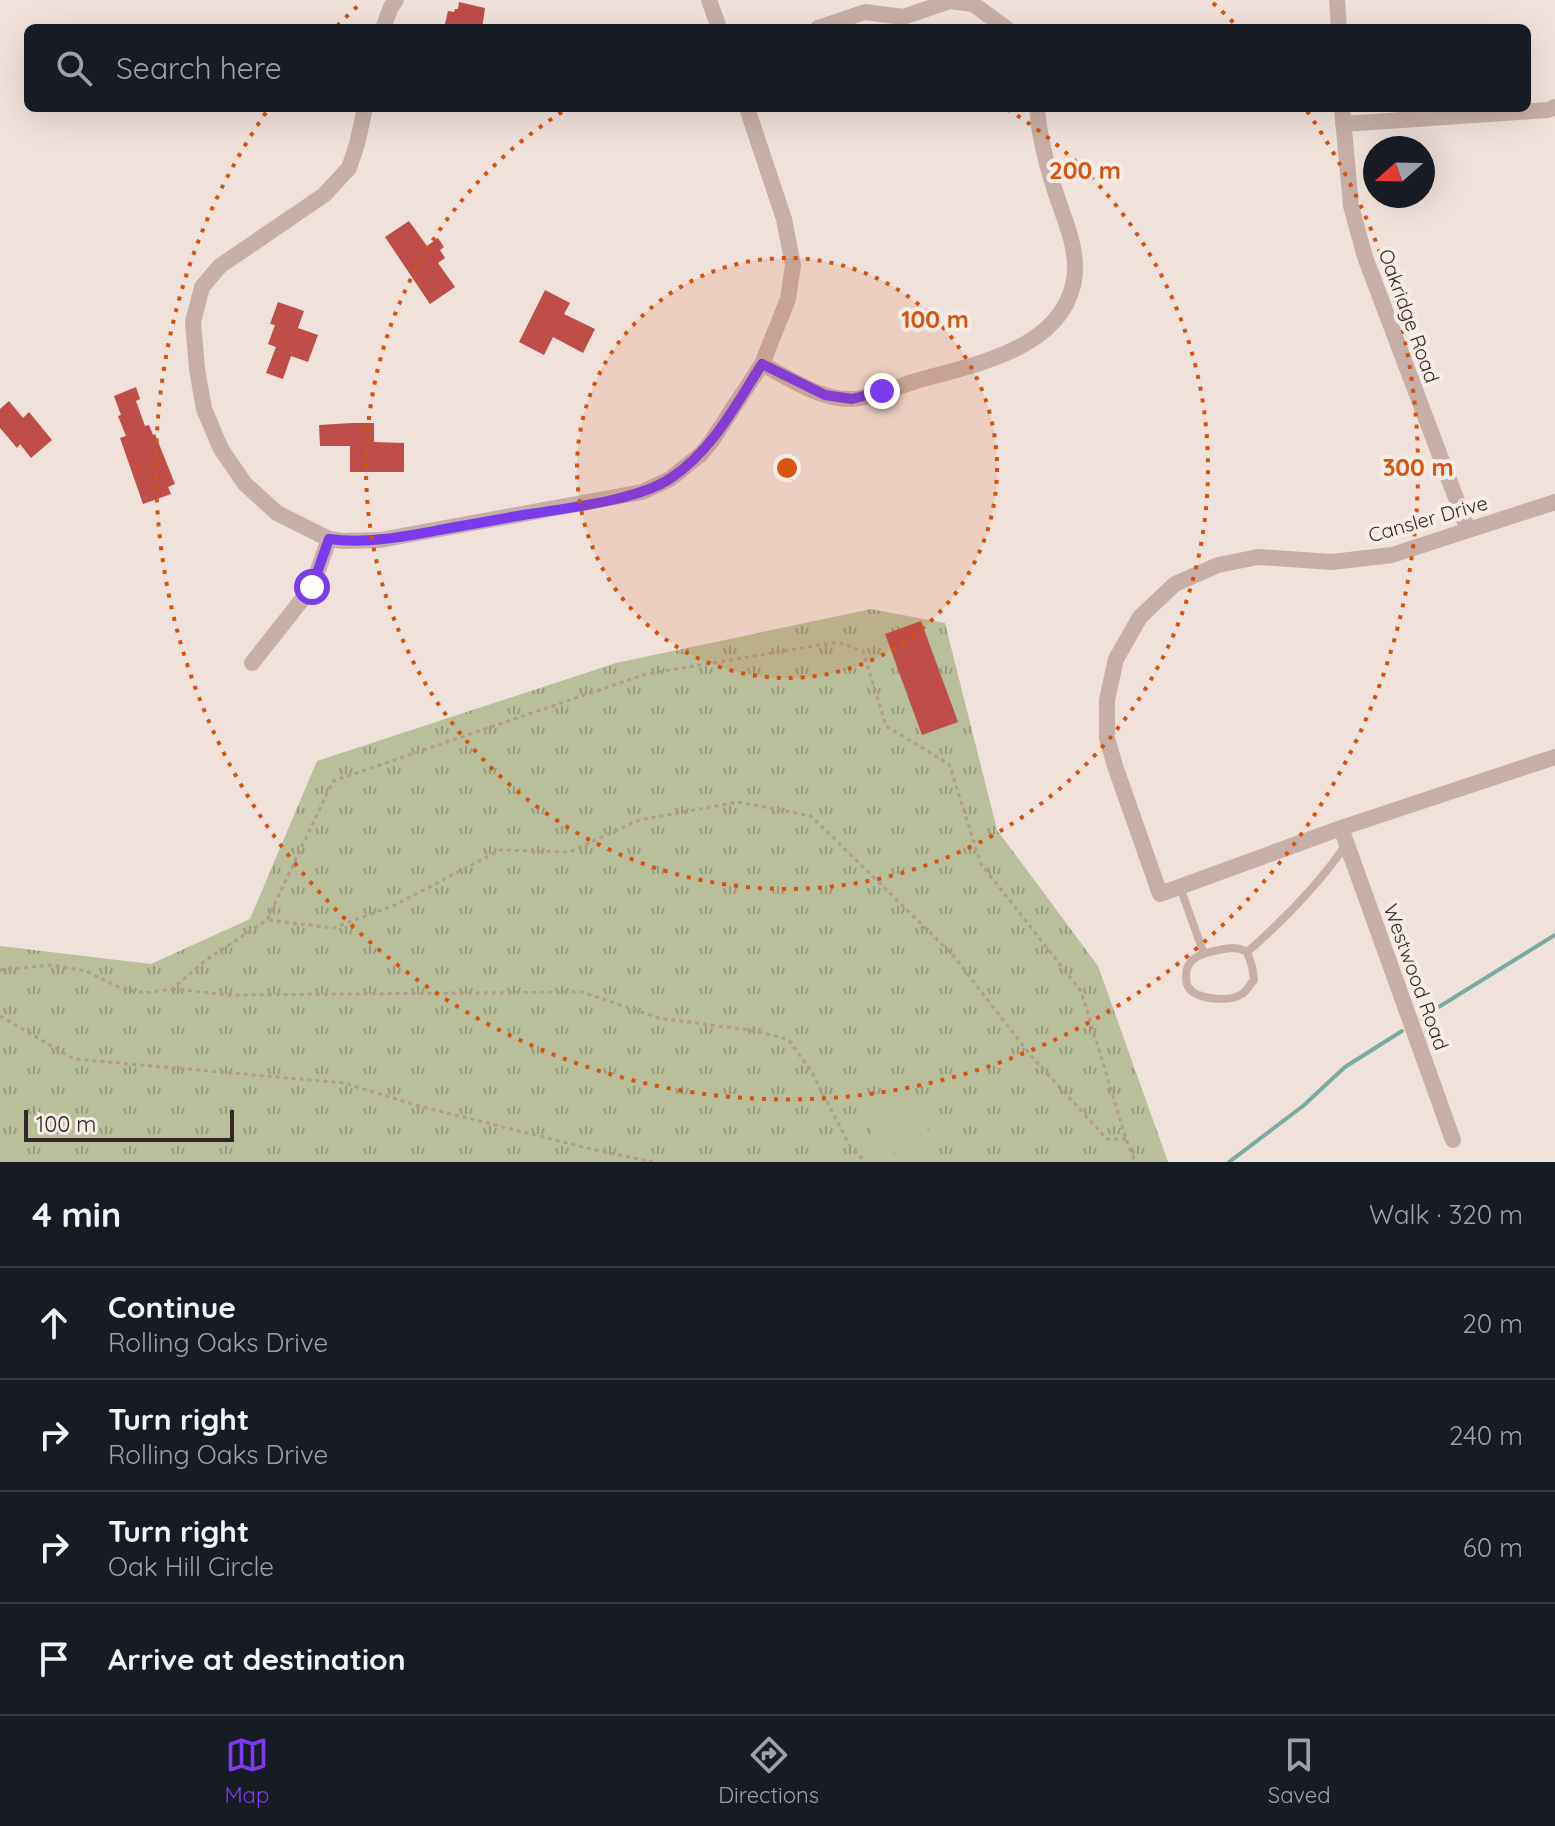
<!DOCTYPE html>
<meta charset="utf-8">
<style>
body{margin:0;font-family:Quicksand,sans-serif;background:#242831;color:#f1f3f6}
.compass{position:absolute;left:1363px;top:136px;width:72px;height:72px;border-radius:50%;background:#171b24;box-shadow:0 8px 32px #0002;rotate:250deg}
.scale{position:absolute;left:24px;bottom:20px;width:210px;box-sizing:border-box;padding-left:8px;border:4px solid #342827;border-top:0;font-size:22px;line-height:28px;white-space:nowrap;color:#342827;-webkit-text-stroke:6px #f8ece6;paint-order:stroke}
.stop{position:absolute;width:24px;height:24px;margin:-18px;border:6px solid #7c3aed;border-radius:50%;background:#fff}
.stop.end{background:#7c3aed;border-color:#fff;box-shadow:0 2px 8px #0008}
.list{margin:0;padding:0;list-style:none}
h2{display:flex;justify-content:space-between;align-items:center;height:104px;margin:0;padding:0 32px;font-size:34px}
h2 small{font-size:26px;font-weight:400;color:#9ea1a6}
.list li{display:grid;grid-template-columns:52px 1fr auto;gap:24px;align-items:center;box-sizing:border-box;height:112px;padding:0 32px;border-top:2px solid #363941}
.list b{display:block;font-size:30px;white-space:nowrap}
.list p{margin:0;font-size:26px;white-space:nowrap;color:#9ea1a6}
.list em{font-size:26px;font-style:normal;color:#9ea1a6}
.icon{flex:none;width:44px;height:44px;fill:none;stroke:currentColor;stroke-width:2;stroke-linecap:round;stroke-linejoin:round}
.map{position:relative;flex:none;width:1555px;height:1162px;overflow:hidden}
.search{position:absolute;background:#171b24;box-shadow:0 8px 32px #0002;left:24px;right:24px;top:24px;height:88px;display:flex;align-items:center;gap:20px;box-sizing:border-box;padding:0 28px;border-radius:12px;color:#9ea1a6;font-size:30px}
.sheet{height:552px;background:#171b24}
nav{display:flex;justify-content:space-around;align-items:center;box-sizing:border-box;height:112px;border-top:2px solid #363941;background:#171b24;font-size:22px;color:#9ea1a6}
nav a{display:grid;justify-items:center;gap:4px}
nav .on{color:#7c3aed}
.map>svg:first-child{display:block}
</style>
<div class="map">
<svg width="1555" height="1162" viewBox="0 0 1555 1162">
<defs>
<pattern id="grass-tufts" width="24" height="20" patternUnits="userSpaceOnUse" patternTransform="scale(2)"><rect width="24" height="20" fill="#b9be9b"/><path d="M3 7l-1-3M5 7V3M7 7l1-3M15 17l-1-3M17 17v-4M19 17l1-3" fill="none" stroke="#979a7e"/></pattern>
</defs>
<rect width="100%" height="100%" fill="#f0e1da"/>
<path fill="url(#grass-tufts)" d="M871,609L945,623L997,830L1098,966L1168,1162H0V946L151,964L250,919L317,761L616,663Z"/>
<path fill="#b9be9b" d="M893,1105L907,1107L925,1124L931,1136L934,1150C913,1162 866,1155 872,1122C873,1121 877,1111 878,1110Z"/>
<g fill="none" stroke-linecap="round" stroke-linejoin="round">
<path stroke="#7aaba3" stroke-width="4" d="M1421,1018L1555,935
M1229,1162L1303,1106L1345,1067L1402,1031"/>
</g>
<path fill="#bf4d49" d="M459,2L485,8L482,28H444L448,11L454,12L455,9H458Z
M409,221L427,246L438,238L444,247L440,250L445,258L438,263L455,287L430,304L385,237Z
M545,290L570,303L564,314L595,329L583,353L553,337L544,355L519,342Z
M278,302L304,311L298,328L318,335L308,362L291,356L283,379L266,373L276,347L268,344L275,325L270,324Z
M136,387L140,399L136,401L145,426L149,425L153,435L155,434L175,484L168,487L171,494L143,504L120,438L126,436L118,416L121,415L114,396Z
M9,401L23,418L29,412L52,440L31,458L20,444L17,448L0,428V409Z
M352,423H374V442L404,443V472H350V446H320L319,425Z
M921,621L958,722L922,735L885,634Z"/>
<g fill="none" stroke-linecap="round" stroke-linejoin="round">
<path stroke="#b39991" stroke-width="3" stroke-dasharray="4 4" stroke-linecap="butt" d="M269,920L333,928L395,905L500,850L569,852L639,820L738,802L811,816L952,954L1032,1057L1107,1139H1126
M0,970L51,965L86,971L121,988L145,993L172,989L206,960L267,920L333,781L646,674L838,642L863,651L886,726L949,764L981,864L1081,991L1126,1139L1135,1162
M172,989L229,995L582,992L659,1018L757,1031L789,1040L811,1071L850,1146L865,1162
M0,1016L74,1059L344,1083L419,1106L591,1149L653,1162"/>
<path stroke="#c7afa7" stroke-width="8" d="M1180,887L1204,954
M1247,952C1234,945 1223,949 1210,952C1197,955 1186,961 1186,976C1186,980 1186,985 1189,988C1197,1000 1230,1002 1242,994C1247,991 1250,984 1254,980L1252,966L1247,952C1284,920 1318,885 1346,845"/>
<path stroke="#c7afa7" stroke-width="16" d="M709,0L719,28
M1337,0L1339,28
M383,28L391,7L396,0
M818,28L865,12L903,17L950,1L973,4L1006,28
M365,108L357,144L349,168L324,195L220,266L202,287L193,322L197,369L204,409L221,449L245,484L277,513L329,539L343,541L380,540L642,492L670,479L701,454L711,442L762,364L788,299L793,265L784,219L747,108
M1342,108L1351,206L1365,257L1468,530
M1343,124L1548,110L1555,107
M762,364C789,378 820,400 852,399C871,398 897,387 916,381C975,364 1068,349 1075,273C1077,246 1063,216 1055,191C1046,163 1039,137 1037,108
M1555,502L1392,555L1332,562L1258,557L1218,565L1175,584L1140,617L1116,659L1107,700V738L1115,766L1160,894L1341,828L1555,757
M252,663L312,587L329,539
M1341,828L1453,1140"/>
</g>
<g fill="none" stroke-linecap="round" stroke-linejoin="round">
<path stroke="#7c3aed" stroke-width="10" d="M312,587L329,539C366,544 402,537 439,530C467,525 495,520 523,515C565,508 637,501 671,478C713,450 736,404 762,364L825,395L852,399L882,391"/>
</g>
<circle cx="787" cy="468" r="210" fill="#d6540f" fill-opacity=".12"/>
<g fill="none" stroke="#d6540f" stroke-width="4" stroke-dasharray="4 8">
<circle cx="787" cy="468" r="210"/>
<path d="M1007 109A421 421 0 1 1 567 109"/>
<path d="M337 26A631 631 0 0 1 361 3M1213 3A631 631 0 0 1 1237 26M1307 111A631 631 0 1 1 267 111"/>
</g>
<g text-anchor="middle" stroke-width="8" stroke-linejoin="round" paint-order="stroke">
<g font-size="20" fill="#342827" stroke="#f8ece6">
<text transform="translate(1409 316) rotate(70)" y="7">Oakridge Road</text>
<text transform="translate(1428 519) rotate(-16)" y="7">Cansler Drive</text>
<text transform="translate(1416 977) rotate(70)" y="7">Westwood Road</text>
</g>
</g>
<circle cx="787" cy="468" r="12" fill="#d6540f" stroke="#f8ece6" stroke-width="4"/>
<g font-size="24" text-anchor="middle" font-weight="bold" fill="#d6540f" stroke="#f8ece6" stroke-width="8" stroke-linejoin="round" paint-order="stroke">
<text x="1085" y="179">200 m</text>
<text x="935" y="328">100 m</text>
<text x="1418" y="476">300 m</text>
</g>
</svg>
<svg class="compass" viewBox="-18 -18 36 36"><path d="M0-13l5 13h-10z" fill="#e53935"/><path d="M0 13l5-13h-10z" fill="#9ea1a6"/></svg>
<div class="scale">100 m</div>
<div class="stop" style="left:312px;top:587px"></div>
<div class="stop end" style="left:882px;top:391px"></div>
<div class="search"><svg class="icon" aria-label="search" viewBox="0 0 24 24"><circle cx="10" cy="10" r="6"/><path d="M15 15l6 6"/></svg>Search here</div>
</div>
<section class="sheet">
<h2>4 min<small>Walk · 320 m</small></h2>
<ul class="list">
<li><svg class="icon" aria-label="ahead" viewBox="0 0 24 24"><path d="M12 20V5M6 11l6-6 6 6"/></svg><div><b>Continue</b><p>Rolling Oaks Drive</p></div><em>20 m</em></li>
<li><svg class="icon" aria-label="right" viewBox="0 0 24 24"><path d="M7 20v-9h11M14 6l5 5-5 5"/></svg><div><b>Turn right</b><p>Rolling Oaks Drive</p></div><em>240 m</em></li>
<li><svg class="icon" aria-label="right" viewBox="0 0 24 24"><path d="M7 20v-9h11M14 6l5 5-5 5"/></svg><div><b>Turn right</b><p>Oak Hill Circle</p></div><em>60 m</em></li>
<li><svg class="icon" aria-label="arrive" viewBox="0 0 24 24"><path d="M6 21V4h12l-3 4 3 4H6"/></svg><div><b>Arrive at destination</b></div></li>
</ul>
</section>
<nav>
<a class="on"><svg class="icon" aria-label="map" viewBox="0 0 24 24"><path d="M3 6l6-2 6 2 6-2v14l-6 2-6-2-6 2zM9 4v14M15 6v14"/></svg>Map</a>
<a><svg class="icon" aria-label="directions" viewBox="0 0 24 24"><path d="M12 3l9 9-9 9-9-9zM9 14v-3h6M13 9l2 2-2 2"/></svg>Directions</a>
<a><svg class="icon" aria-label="saved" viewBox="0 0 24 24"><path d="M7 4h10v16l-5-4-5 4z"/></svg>Saved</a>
</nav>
